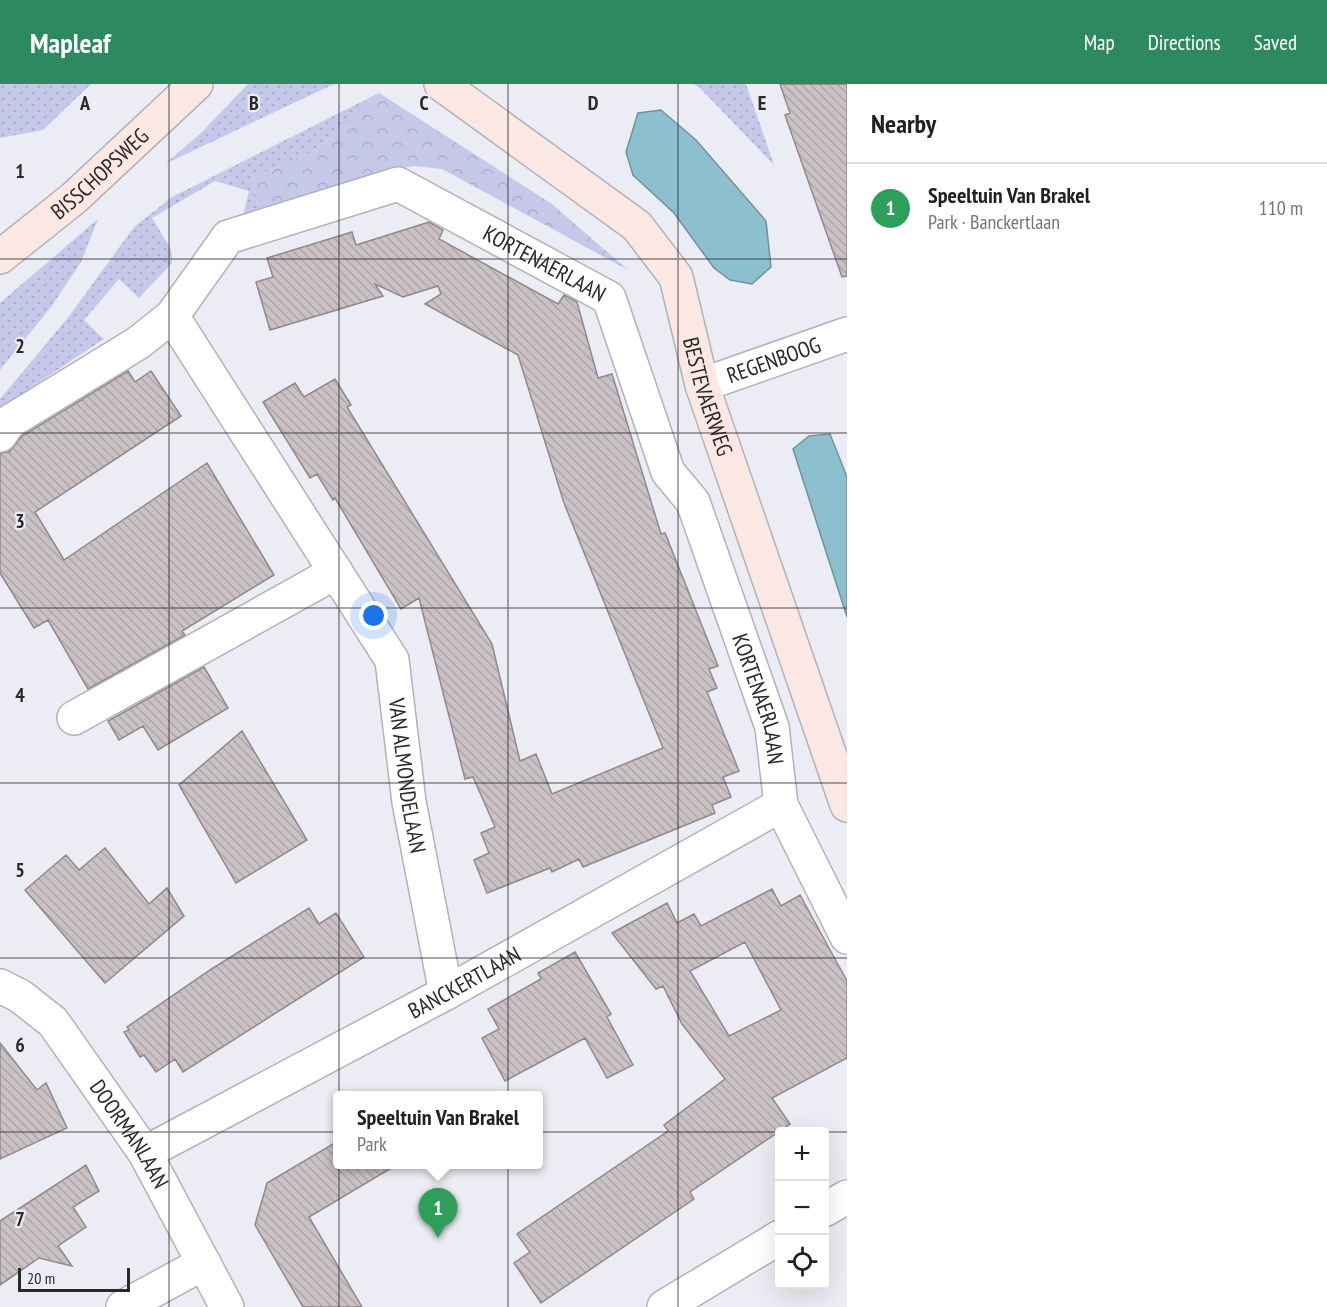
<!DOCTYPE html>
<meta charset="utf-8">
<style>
body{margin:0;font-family:"PT Sans Narrow",sans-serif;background:#f2f2f2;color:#202124}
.controls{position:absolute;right:18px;bottom:18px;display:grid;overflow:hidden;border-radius:6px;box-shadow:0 6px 24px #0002}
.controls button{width:54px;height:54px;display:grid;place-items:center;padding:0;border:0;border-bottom:2px solid #e0e0e0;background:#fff;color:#202124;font:30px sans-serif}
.scale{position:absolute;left:18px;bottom:15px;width:112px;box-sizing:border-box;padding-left:6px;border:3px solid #29292c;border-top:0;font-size:16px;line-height:21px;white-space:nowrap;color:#29292c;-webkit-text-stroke:4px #ececf4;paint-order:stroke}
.you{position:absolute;left:374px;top:532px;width:21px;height:21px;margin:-15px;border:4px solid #fff;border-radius:50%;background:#1a73e8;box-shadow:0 0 0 9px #1a73e833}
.badge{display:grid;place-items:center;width:39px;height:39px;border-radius:50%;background:#2c8960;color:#fff;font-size:20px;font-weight:700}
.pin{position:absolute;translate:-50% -50px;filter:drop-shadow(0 2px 3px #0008)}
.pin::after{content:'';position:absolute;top:32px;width:21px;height:18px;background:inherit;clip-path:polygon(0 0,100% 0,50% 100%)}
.popup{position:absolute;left:333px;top:1007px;width:210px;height:78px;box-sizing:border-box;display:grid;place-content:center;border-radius:6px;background:#fff;filter:drop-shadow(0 2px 4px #0005);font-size:20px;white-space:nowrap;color:#757577}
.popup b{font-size:22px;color:#202124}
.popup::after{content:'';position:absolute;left:50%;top:100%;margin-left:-12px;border:12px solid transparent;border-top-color:#fff}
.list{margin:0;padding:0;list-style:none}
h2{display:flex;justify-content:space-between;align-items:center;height:78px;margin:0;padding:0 24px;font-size:26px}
h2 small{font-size:20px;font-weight:400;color:#757577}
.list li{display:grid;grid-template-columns:39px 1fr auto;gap:18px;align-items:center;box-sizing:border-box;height:90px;padding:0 24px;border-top:2px solid #e0e0e0}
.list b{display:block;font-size:22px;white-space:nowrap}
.list p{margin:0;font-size:20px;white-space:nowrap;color:#757577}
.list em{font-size:20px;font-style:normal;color:#757577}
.icon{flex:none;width:33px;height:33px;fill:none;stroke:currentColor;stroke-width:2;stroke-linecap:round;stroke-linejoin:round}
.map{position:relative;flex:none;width:847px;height:1223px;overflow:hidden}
header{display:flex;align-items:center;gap:36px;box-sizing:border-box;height:84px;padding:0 30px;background:#2c8960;color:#fff}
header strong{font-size:28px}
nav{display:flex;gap:33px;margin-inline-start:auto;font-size:21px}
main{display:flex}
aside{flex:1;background:#fff}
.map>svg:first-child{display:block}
</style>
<header>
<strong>Mapleaf</strong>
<nav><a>Map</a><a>Directions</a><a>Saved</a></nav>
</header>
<main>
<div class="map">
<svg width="847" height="1223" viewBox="0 0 847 1223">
<defs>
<pattern id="grass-dots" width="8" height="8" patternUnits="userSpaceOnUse" patternTransform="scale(1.5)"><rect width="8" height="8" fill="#c6c8ea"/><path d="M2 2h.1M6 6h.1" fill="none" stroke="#aaacc9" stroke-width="1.8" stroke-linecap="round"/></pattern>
<pattern id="forest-crowns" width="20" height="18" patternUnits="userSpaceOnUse" patternTransform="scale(1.5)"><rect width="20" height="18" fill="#c6c8ea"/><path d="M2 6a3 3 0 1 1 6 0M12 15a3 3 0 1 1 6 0" fill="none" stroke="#aaacc9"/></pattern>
<pattern id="building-back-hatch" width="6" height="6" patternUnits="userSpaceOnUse" patternTransform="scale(1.5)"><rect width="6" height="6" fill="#c9c1c3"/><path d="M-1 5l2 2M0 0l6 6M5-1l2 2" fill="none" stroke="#ada6a8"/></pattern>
</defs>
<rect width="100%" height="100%" fill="#ececf4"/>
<path fill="url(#grass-dots)" d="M0,0H91L43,46L0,54Z
M248,0H334L165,80L201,49Z
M693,0H746L774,81L699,3Z
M379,9L349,41L308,70L252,94L259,127L243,131L249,107L215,97L152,134L171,165L172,179L139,214L119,195L84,236L104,255L0,324V315L70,231L134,143L172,113Z
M98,135L81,178L51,223L0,286V219Z"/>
<path fill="url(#forest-crowns)" d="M379,9L552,120L628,186L442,85L414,82L390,86L259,127L252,94L308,70L349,41Z"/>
<path fill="#8dc0ce" stroke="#6f939d" stroke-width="1.5" d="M661,26L696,56L766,137L771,183L752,200L730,196L714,184L674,129L633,91L626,68L638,29Z
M830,350L847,393V533L793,365L809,352Z"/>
<path fill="url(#building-back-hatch)" stroke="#90888a" stroke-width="1.5" fill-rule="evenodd" d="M780,0H847V192L842,193L785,31L790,29Z
M429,138L443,146L439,155L558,220L564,211L577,218L598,294L612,290L661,450L665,449L718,582L709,585L717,604L707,608L739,687L723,693L731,713L712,721L715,729L583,783L579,775L552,788L550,784L487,809L474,776L489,769L481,749L495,743L473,693L465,695L419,514L401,525L335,414L333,416L317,390L310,394L263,318L295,299L304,313L335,295L351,321L347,323L492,560L520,677L536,670L552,710L663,664L564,419L518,271L425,220L441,210L438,202L403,213L375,200L383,212L270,246L256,198L273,193L267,174L352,148L356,161Z
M128,287L135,298L151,287L181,332L35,428L64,476L207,379L274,491L182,547L185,551L88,605L48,536L34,544L0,489V369L9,368L22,352Z
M204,583L228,624L158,666L143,642L119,656L108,637Z
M242,647L307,756L236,799L179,701Z
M105,764L149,820L167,804L184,832L105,899L25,806L66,771L79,786Z
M772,805L781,822L800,811L847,897V974L772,1014L790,1040L690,1108L694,1115L541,1219L514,1179L530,1168L517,1150L668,1047L664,1041L725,995L682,940L663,902L656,905L612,849L667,819L677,839L694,830L701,842ZM745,858L781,926L729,952L690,887Z
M309,824L319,840L336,829L364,873L183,988L175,975L156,988L144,971L140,973L124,948L129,946L127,943L210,886Z
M575,868L611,930L607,933L633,981L607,994L585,954L505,997L482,954L499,945L488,925L541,895L538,889Z
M0,959L37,1006L46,999L67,1044L0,1075Z
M338,1057V1080H398L309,1133L362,1223H303L255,1141L267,1099Z
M86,1081L99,1107L73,1123L86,1143L58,1162L72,1182L39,1174L0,1201V1137Z"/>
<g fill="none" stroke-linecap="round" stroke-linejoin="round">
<defs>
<g id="street">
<path id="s1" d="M172,232L392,576L409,718L446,909"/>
<path id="s2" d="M702,301L847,250"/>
<path id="s3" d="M0,351L9,338L138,259L172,232L228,153L398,100L609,214L668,388L693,418L772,643L781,721L847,853"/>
<path d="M74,634L336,488"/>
<path id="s4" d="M0,902L20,912L53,938L145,1069L227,1223"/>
<path id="s5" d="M145,1069L446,909L781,721"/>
<path d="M824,1126L847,1113"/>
<path d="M123,1223L204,1179"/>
<path d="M664,1223L780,1153"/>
</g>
<g id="secondary">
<path id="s6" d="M441,0L637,142L676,193L702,301L847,721"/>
<path id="s7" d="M0,173L74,114L196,0"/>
</g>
</defs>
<use href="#street" stroke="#b1b2b9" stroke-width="36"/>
<use href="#secondary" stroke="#b1b2b9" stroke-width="36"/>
<use href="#street" stroke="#fff" stroke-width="33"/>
<use href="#secondary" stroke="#fbe8e2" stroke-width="33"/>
</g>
<path fill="none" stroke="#29292c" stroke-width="1.5" stroke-opacity="0.55" d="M169,0V1223M339,0V1223M508,0V1223M678,0V1223M0,175H847M0,349H847M0,524H847M0,699H847M0,874H847M0,1048H780M824,1048H847"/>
<g text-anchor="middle" stroke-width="4.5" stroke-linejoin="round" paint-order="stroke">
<g font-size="22" fill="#29292c" stroke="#ececf4">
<text dy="8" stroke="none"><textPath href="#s7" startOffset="130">BISSCHOPSWEG</textPath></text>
<text dy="8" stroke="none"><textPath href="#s3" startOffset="652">KORTENAERLAAN</textPath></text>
<text dy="8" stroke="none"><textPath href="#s2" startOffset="76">REGENBOOG</textPath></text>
<text dy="8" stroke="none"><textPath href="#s6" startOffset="430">BESTEVAERWEG</textPath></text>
<text dy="8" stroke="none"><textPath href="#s3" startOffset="1156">KORTENAERLAAN</textPath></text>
<text dy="8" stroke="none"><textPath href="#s1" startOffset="525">VAN ALMONDELAAN</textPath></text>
<text dy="8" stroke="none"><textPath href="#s5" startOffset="362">BANCKERTLAAN</textPath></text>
<text dy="8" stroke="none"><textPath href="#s4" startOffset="200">DOORMANLAAN</textPath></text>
</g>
</g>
<g font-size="20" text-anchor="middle" font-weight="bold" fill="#29292c" stroke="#ececf4" stroke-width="4.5" stroke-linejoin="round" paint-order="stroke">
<text x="85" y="26">A</text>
<text x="254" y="26">B</text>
<text x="424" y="26">C</text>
<text x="593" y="26">D</text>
<text x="762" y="26">E</text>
<text x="20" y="94">1</text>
<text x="20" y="269">2</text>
<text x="20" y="444">3</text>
<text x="20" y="618">4</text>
<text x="20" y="793">5</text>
<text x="20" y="968">6</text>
<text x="20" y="1142">7</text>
</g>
</svg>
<div class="controls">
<button>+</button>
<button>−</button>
<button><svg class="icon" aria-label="locate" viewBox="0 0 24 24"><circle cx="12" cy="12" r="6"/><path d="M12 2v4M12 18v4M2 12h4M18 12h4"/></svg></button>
</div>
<div class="scale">20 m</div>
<div class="you"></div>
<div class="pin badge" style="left:438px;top:1154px;background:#2e9e5b">1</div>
<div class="popup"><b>Speeltuin Van Brakel</b>Park</div>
</div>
<aside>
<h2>Nearby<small></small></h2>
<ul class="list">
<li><span class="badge" style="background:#2e9e5b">1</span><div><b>Speeltuin Van Brakel</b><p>Park · Banckertlaan</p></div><em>110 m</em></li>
</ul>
</aside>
</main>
